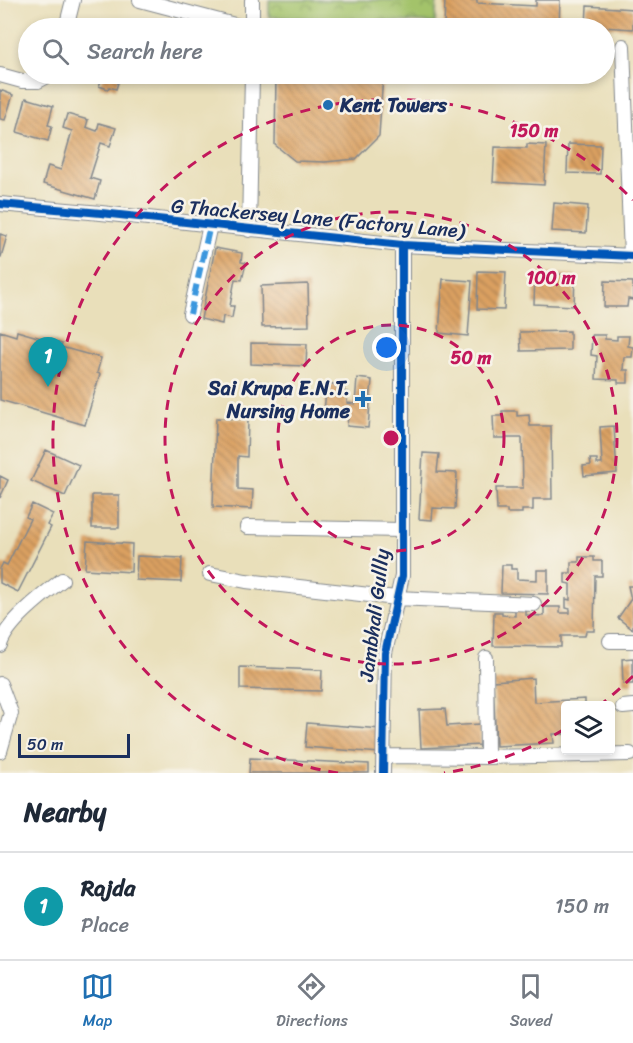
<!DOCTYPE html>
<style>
body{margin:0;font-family:Sriracha,sans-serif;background:#f2f2f3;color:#1f2937}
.controls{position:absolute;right:18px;bottom:18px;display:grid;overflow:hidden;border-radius:6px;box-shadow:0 3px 9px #0003}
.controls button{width:54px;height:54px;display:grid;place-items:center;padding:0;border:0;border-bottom:2px solid #e0e1e3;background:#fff;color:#1f2937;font:30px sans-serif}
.scale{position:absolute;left:18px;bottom:15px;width:112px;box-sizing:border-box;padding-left:6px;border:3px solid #1b2f5e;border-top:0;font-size:16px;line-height:21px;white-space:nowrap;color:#1b2f5e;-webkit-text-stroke:4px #f7f3e8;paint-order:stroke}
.you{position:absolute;left:387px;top:348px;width:21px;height:21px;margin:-15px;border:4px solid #fff;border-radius:50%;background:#1a73e8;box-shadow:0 0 0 9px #1a73e833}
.badge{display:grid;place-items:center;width:39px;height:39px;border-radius:50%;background:#1f6fb2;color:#fff;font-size:20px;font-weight:700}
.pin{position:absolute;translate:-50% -50px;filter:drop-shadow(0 2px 3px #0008)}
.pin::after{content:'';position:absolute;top:32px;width:21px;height:18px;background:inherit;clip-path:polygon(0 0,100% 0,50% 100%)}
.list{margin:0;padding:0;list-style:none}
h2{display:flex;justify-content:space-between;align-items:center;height:78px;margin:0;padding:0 24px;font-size:26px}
h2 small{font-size:20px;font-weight:400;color:#747a83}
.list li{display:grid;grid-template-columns:39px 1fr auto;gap:18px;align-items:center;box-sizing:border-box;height:108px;padding:0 24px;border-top:2px solid #e0e1e3}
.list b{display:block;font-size:22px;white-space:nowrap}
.list p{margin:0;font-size:20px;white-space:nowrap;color:#747a83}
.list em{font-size:20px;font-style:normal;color:#747a83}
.icon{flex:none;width:33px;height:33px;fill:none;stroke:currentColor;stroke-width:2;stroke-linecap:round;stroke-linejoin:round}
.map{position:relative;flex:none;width:633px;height:773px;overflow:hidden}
.search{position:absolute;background:#fff;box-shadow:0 3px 9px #0003;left:18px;right:18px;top:18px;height:66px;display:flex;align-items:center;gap:15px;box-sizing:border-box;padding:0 21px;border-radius:33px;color:#747a83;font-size:22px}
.sheet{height:186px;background:#fff}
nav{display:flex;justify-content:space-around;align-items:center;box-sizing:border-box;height:84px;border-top:2px solid #e0e1e3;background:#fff;font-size:16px;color:#747a83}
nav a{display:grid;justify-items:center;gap:3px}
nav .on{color:#1f6fb2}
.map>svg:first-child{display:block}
</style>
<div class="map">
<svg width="633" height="773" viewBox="0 0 633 773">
<defs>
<pattern id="park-crowns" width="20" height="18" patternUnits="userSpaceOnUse" patternTransform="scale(1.5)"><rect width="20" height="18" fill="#a3c36b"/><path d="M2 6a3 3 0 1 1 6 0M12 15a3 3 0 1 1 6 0" fill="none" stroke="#849f5b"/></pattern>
<pattern id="building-back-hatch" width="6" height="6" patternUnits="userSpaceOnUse" patternTransform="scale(1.5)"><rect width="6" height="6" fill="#dba061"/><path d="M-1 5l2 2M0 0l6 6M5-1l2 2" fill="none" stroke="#b18353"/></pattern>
</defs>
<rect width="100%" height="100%" fill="#f7f3e8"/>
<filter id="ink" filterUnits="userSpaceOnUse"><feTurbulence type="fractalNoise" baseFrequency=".0167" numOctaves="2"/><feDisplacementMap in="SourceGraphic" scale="12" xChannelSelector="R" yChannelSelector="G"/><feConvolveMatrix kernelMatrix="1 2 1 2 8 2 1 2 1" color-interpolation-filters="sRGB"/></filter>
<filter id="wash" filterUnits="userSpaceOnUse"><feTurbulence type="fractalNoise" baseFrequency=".008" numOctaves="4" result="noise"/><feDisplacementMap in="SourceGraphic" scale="24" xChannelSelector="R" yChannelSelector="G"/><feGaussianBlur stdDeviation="1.35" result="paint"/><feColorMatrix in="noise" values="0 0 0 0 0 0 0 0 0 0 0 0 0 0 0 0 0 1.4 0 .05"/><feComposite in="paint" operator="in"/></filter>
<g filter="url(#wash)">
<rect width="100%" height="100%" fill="#e9dfba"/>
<path fill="url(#park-crowns)" stroke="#5f7964" stroke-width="1.5" d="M269,0H437L435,23L269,17Z"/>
<g id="blocks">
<path fill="url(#building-back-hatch)" d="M445,0H477V3L536,6V0H560L559,28H444Z
M587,6L633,9V29L586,26Z
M121,23L130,26L129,28H120Z
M104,74H121L116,89L109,87L108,89L99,86Z
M276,74H383L379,136L356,159L325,162L295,161L275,145Z
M0,90L13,95L5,120L0,119Z
M26,98L53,106L48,125L52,126L48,141L17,132Z
M67,114L88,120L86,127L97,131L99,123L116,128L110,146L101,143L90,178L100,181L95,199L43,184L48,166L61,170L72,131L63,128Z
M527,144L546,145L544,185L493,182L495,147L527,148Z
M568,144L601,145L600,174L567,173Z
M554,203L588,206L586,233L552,231Z
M0,234L7,236L1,257H0Z
M215,248L242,253L241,262L246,263L242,280L235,279L230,306H234L232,318L223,316L222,324L201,319Z
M478,271L506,272L504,310L477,309Z
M535,273L575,275L574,306L534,304Z
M443,279L472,281L468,336L439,333Z
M605,281L633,282V300L628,299L627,307H604Z
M308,284L309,326L262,327L261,286Z
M0,331L16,336L17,331L62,344L61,347L101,358L97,373L100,374L85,425L0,400Z
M570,331V350L521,351L520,332Z
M592,335H605V339L617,340V336H629L628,346L633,347L632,357H624L623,370H628V383H618V380L596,379L597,356L591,355Z
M251,343L307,344L306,366L251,364Z
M357,378L372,380L368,428L347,426L348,417L332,415L331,419H323L327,384H336V387L344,388V392H348L347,403L355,404Z
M502,411H517V416L529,415L530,426H551L552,499H533V510H522V513H507V510H497L496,488H523L522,438H494L493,416H502Z
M216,418L248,419L247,457L238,456V489L253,490L252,509L213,507Z
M614,426L617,473L584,476L583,466L591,465L590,459H597V464H602L600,427Z
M46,450L79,465L65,496L31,481Z
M423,453L439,454L437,472L457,473L455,509L433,508L432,520L419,519Z
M0,476L8,480L0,498Z
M92,495H119V528H92Z
M32,504L53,514L47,525L51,527L18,592L0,583V569L3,563L7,565L30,519L26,517Z
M87,541L132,544L131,572L85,569Z
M137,556L182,558L181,582L136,580Z
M579,557H594V561H602V576H595L594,631H586L585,636H561V647L493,646L494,612H502V615L515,616V609H526V615L544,616V607H560V613H570V609L566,608V599L570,600V584L565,583V573H571V562H579Z
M502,565H511V569H517V579L537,580V570H548V594L501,593Z
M628,586H633V628L632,629L618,618L631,599Z
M633,658V684H623L622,659Z
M240,667L322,670L321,691L240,689Z
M533,678L534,702L585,699V706H566V734H553L554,743L496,746L493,681Z
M445,709L447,726L480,724L481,745L421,748L419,710Z
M307,723L381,729L380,753L305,747Z
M250,758L369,764V773H249Z"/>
</g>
</g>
<g filter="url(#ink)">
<use href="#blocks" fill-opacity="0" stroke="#82878c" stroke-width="1.5"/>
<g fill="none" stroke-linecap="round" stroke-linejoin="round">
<defs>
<path id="street" d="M140,0L246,28
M66,28L73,0
M252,28V0
M623,46L631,256
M0,75L22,81H38L51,74
M0,204L101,213L402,245L633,256
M249,230L252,74
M190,314L210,225
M247,527L402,530
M210,574L246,581L396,598L534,604
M610,641H633
M0,645C6,623 44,594 62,580
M486,658L487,757
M0,684L11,713L0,751
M623,707L633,706
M383,756L487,757L630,754
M383,773L385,653L402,576V245"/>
</defs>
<use href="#street" stroke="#82878c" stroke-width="16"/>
<use href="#street" stroke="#fff" stroke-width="14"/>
<path stroke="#3a97de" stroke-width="6" stroke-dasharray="12 6" stroke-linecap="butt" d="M190,314L210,225"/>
<defs>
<path id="cycleway" d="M0,204L101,213L402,245L633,256
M383,773L385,653L402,576V245"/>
</defs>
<use href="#cycleway" stroke="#f7f3e8" stroke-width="11"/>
<use href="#cycleway" stroke="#0057b8" stroke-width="8"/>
</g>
</g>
<g fill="none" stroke="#c2185b" stroke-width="3" stroke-dasharray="10 8">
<circle cx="391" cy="438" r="113"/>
<circle cx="391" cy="438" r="226"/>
<path d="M633 676A339 339 0 0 1 600 705M563 730A339 339 0 0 1 444 773M338 773A339 339 0 1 1 633 200"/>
</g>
<g fill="#1f6fb2" stroke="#f7f3e8" stroke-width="2">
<circle cx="328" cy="105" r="6"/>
<path d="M360 390h6v6h6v6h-6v6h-6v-6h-6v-6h6z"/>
</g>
<g text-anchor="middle" stroke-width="5" stroke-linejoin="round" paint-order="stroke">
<g font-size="20" font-weight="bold" fill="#1b2f5e" stroke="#f7f3e8" text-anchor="start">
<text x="340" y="112">Kent Towers</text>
<text x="350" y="395" text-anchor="end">Sai Krupa E.N.T.<tspan x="350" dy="23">Nursing Home</tspan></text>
</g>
<g font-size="20" fill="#1b2f5e" stroke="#f7f3e8">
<text transform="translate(318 218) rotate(5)" y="7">G Thackersey Lane (Factory Lane)</text>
<text transform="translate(374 615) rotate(-83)" y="7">Jambhali Gullly</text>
</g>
</g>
<circle cx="391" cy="438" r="9" fill="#c2185b" stroke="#f7f3e8" stroke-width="3"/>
<g font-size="18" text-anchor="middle" font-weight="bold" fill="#c2185b" stroke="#f7f3e8" stroke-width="5" stroke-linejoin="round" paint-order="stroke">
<text x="534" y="137">150 m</text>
<text x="551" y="284">100 m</text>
<text x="471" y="364">50 m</text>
</g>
</svg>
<div class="controls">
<button><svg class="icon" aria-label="layers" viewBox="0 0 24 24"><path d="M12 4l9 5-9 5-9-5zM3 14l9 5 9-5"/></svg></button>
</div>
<div class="scale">50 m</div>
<div class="you"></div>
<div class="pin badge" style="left:48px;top:387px;background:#0f9aa8">1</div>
<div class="search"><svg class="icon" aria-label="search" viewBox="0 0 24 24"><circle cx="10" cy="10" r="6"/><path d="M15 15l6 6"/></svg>Search here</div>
</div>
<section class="sheet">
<h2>Nearby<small></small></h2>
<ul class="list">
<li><span class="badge" style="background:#0f9aa8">1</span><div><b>Rajda</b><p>Place</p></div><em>150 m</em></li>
</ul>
</section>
<nav>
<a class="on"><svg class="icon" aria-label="map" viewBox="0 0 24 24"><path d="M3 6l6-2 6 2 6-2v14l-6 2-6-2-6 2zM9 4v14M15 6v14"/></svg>Map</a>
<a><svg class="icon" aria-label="directions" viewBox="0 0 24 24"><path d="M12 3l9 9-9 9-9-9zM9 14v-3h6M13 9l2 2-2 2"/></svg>Directions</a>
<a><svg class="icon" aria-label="saved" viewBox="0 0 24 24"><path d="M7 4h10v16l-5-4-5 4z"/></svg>Saved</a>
</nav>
